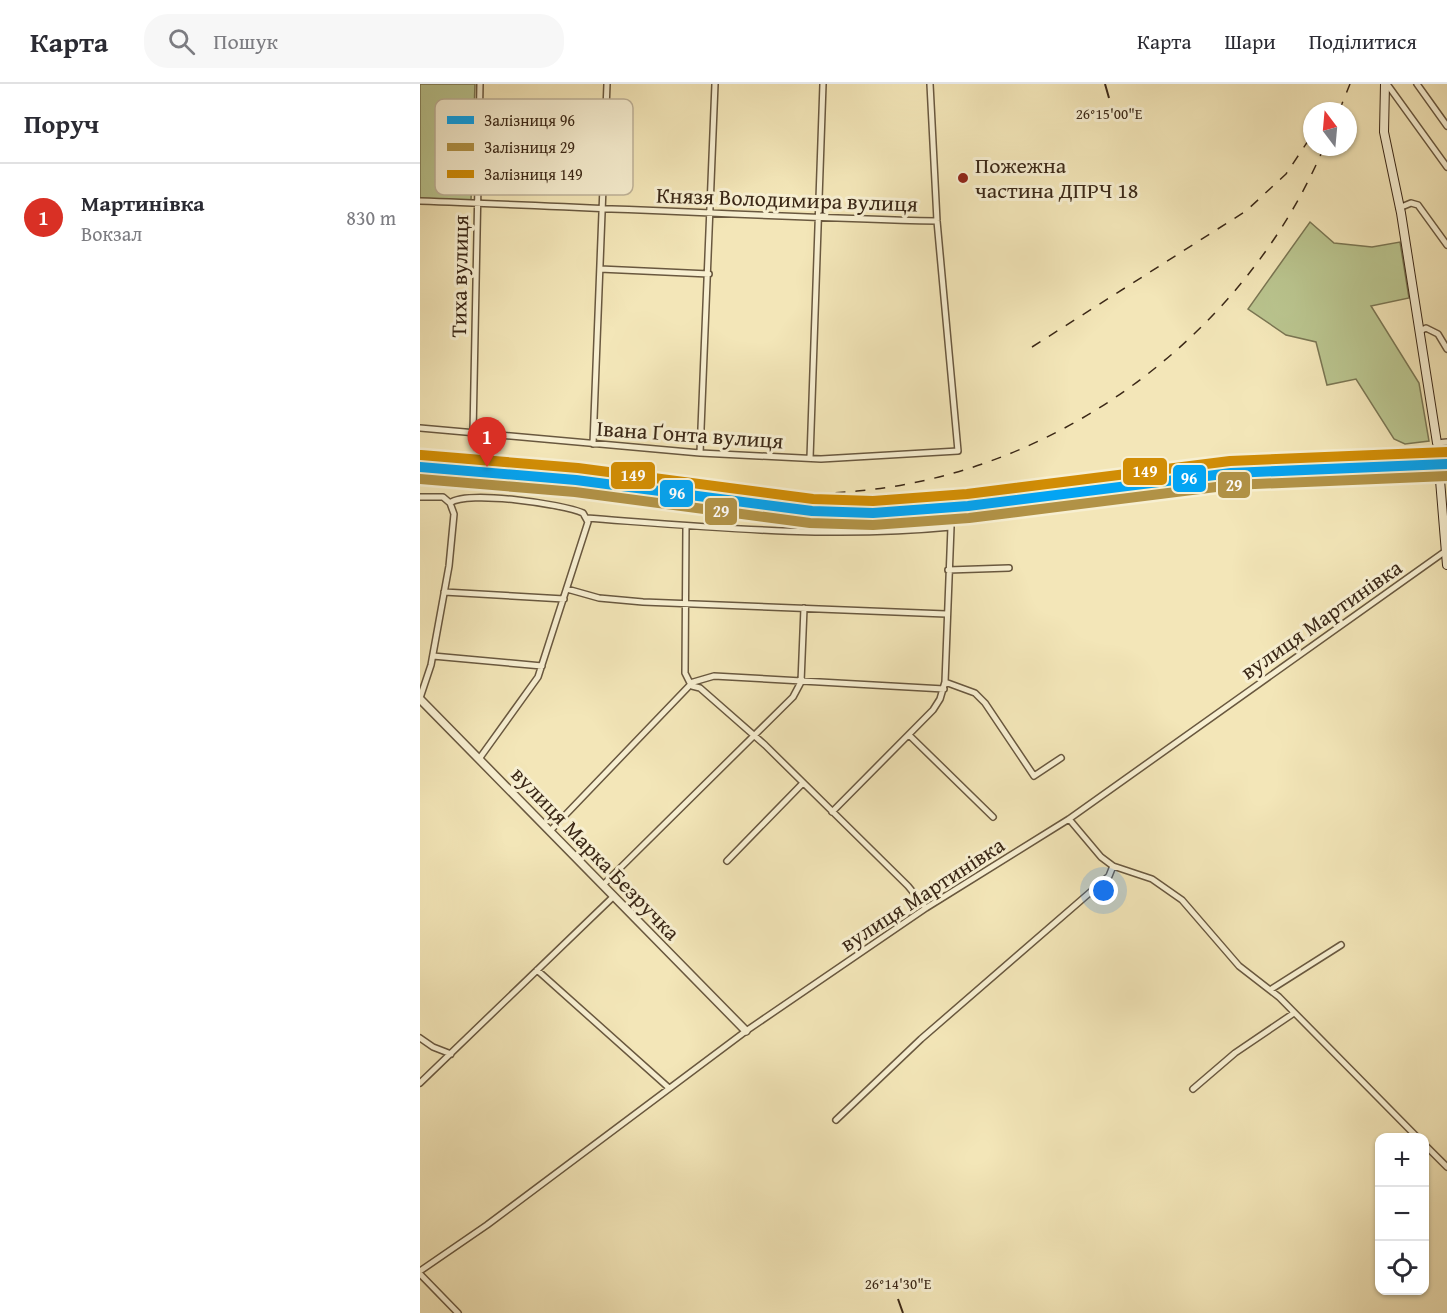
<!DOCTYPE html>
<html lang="uk">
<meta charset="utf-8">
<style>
body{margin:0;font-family:"Gentium Book Plus",serif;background:#f7f7f7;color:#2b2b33}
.controls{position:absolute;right:18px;bottom:18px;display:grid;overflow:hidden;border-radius:12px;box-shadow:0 2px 4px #0004}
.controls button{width:54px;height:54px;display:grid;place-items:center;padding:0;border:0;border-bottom:2px solid #e1e1e2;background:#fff;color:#2b2b33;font:30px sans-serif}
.compass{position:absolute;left:883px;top:18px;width:54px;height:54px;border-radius:50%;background:#fff;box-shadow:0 2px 4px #0004;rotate:344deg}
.you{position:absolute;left:684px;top:807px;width:21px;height:21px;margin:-15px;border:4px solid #fff;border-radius:50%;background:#1a73e8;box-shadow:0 0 0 9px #1a73e833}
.badge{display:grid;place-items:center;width:39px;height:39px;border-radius:50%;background:#d93025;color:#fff;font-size:20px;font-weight:700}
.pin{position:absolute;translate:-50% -50px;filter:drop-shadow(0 2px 3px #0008)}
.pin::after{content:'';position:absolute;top:32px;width:21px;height:18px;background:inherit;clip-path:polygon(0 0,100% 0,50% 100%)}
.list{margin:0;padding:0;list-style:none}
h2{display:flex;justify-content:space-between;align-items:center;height:78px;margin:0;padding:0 24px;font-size:26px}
h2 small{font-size:20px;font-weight:400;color:#7c7c81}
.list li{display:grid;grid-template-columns:39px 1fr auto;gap:18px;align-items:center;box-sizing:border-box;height:108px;padding:0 24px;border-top:2px solid #e1e1e2}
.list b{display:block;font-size:22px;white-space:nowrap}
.list p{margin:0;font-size:20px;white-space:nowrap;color:#7c7c81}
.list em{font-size:20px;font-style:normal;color:#7c7c81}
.icon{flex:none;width:33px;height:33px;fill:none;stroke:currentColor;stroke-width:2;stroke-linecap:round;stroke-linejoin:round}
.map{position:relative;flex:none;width:1027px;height:1229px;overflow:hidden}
header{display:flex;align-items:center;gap:36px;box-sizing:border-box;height:84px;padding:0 30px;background:#fff;border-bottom:2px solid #e1e1e2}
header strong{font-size:28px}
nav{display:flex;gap:33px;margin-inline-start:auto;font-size:21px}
.search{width:420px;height:54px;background:#f7f7f7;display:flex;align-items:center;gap:15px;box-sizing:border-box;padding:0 21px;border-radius:24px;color:#7c7c81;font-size:22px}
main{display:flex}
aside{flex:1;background:#fff}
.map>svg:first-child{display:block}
</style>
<header>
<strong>Карта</strong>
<div class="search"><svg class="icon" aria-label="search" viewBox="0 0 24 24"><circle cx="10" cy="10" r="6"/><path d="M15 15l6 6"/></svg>Пошук</div>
<nav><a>Карта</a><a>Шари</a><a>Поділитися</a></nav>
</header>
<main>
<aside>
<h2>Поруч<small></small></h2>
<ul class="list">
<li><span class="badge">1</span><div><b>Мартинівка</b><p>Вокзал</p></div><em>830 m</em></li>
</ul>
</aside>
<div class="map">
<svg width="1027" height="1229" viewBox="0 0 1027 1229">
<rect width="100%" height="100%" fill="#f3e6b8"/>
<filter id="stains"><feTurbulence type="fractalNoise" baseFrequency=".00333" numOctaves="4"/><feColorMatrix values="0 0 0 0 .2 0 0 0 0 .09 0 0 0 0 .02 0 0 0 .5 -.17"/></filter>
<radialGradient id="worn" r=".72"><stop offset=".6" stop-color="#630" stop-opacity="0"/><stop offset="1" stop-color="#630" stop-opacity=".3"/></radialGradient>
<path fill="#bac58f" stroke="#7a7653" stroke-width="1.5" d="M0,0H55L51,116L0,115Z
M890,138L914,159L952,163L980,158L989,214L951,222L999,299L1009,357L985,360L974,355L936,295L907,301L896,258L866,251L828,225Z"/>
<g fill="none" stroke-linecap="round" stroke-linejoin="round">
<defs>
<path id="minor" d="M967,0L1027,83
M997,0L1027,42
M0,117C173,123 345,133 517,137
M979,124L991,119L998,121L1027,161
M180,185L289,190
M1000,247L1006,244L1018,250L1027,265
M0,344L280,369L401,375L538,367L517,137L510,0
M53,349L60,0
M1017,359L1027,358
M173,360L187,0
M280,369L295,0
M390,374L403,0
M0,413H23L30,419L34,430L29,482L11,581L0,614
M30,419C47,406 143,420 163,429L168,438L118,593L59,675
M166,434C288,443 409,455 531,443L525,598L520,615L513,626L412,728
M266,443L265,589L270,599
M528,486L589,484
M147,505L179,514L223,518L526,530
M24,508L144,515
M13,572L122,582
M525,598L555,609L565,619L614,692L641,674
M270,599L294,592L524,605
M272,602L280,604L345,661L488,802L506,824
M489,651L573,733
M649,735L681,773L693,782L732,795L762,816L819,882L859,913L998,1054
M130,747L271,600
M307,777L383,699
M183,801L373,613L381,598L384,524
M117,886L249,1004
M850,906L921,861
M0,954L13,963L31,970
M0,999L194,812
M773,1005L815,969L874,929
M416,1036L501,955L689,792L693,782
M1004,1060L1027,1083
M0,1187L67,1141L326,947L506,824L649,735L1027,466
M0,1190L38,1229"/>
<path id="tertiary" d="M0,615L326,947"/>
<path id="secondary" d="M965,0L964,48L981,129L1017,359
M1020,396L1027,481"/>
</defs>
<use href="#minor" stroke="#69583f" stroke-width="8"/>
<use href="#tertiary" stroke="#69583f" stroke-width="10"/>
<use href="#secondary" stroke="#3b2817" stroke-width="10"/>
<use href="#minor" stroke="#f7efd1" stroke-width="5"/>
<use href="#tertiary" stroke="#f7efd1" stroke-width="7"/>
<use href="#secondary" stroke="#f7efd1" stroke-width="8"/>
<path stroke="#3b2817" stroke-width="1.5" stroke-dasharray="10 10" stroke-linecap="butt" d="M919,27L930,0
M612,263L826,127L866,90L892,51
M156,396C249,403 344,416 437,407C639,389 825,250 904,63
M340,417C487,438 632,404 778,388C860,379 944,379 1027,375"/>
<defs>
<path id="rail-1" d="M0,383L156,396L392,427L453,429L548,422L811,389L1027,380"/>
<path id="rail-2" d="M0,395L155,408L390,439L453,441L549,434L812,401L1027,392"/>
<path id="rail-3" d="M1,371L158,384L393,415L453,417L547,410L810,377L1027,368"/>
</defs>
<use href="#rail-1" stroke="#f7efd1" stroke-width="15"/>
<use href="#rail-2" stroke="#f7efd1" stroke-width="15"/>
<use href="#rail-3" stroke="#f7efd1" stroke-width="15"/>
<use href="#rail-1" stroke="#03a4f3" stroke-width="10"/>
<use href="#rail-2" stroke="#b19246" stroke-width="10"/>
<use href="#rail-3" stroke="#d18d05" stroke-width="10"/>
</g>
<path fill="none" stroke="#3b2817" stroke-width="2" d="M685,0L689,14M478,1215L483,1229"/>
<circle fill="#8f2418" stroke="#f7efd1" stroke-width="2" cx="543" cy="94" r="6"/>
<g text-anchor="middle" stroke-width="6" stroke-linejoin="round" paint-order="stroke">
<g font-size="22" fill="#3b2817" stroke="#f7efd1" text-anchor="start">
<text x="555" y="89">Пожежна<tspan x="555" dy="25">частина ДПРЧ 18</tspan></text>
</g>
<g font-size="22" fill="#3b2817" stroke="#f7efd1">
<text transform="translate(367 115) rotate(2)" y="8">Князя Володимира вулиця</text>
<text transform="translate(39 192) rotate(-89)" y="8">Тиха вулиця</text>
<text transform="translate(270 350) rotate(4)" y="8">Івана Ґонта вулиця</text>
<text transform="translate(901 535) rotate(-35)" y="8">вулиця Мартинівка</text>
<text transform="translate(176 769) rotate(46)" y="8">вулиця Марка Безручка</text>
<text transform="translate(502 810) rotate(-33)" y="8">вулиця Мартинівка</text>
</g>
</g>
<rect x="15" y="15" width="198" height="96" rx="9" fill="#f7efd1" stroke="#bfb399" stroke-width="1.5"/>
<rect x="27" y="32" width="27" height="8" fill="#03a4f3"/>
<rect x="27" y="59" width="27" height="8" fill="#b19246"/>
<rect x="27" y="86" width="27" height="8" fill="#d18d05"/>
<g font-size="16" fill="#3b2817">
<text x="64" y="42">Залізниця 96</text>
<text x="64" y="69">Залізниця 29</text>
<text x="64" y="96">Залізниця 149</text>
</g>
<g font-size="15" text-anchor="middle" fill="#3b2817" stroke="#f7efd1" stroke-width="6" stroke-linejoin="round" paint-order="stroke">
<text x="689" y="35">26°15'00"E</text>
<text x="478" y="1205">26°14'30"E</text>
</g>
<g stroke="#f7efd1" stroke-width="2">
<rect x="702" y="373" width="46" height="29" rx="6" fill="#d18d05"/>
<rect x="190" y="377" width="46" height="29" rx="6" fill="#d18d05"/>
<rect x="752" y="380" width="35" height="29" rx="6" fill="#03a4f3"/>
<rect x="797" y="387" width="34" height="28" rx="6" fill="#b19246"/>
<rect x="239" y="395" width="35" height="29" rx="6" fill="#03a4f3"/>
<rect x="284" y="413" width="34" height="29" rx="6" fill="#b19246"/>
</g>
<g font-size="16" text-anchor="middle" font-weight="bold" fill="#fff">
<text x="725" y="393">149</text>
<text x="213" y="397">149</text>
<text x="769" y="400">96</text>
<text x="814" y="407">29</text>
<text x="257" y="415">96</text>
<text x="301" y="433">29</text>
</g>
<rect width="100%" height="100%" filter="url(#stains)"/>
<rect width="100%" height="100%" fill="url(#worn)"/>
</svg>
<div class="controls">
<button>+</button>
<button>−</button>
<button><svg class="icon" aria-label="locate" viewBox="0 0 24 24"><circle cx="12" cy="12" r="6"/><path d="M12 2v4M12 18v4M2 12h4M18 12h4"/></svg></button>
</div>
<svg class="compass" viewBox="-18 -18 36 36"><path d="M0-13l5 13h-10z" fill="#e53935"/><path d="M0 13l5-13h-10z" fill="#7c7c81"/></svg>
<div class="you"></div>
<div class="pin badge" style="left:67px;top:383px">1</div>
</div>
</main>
